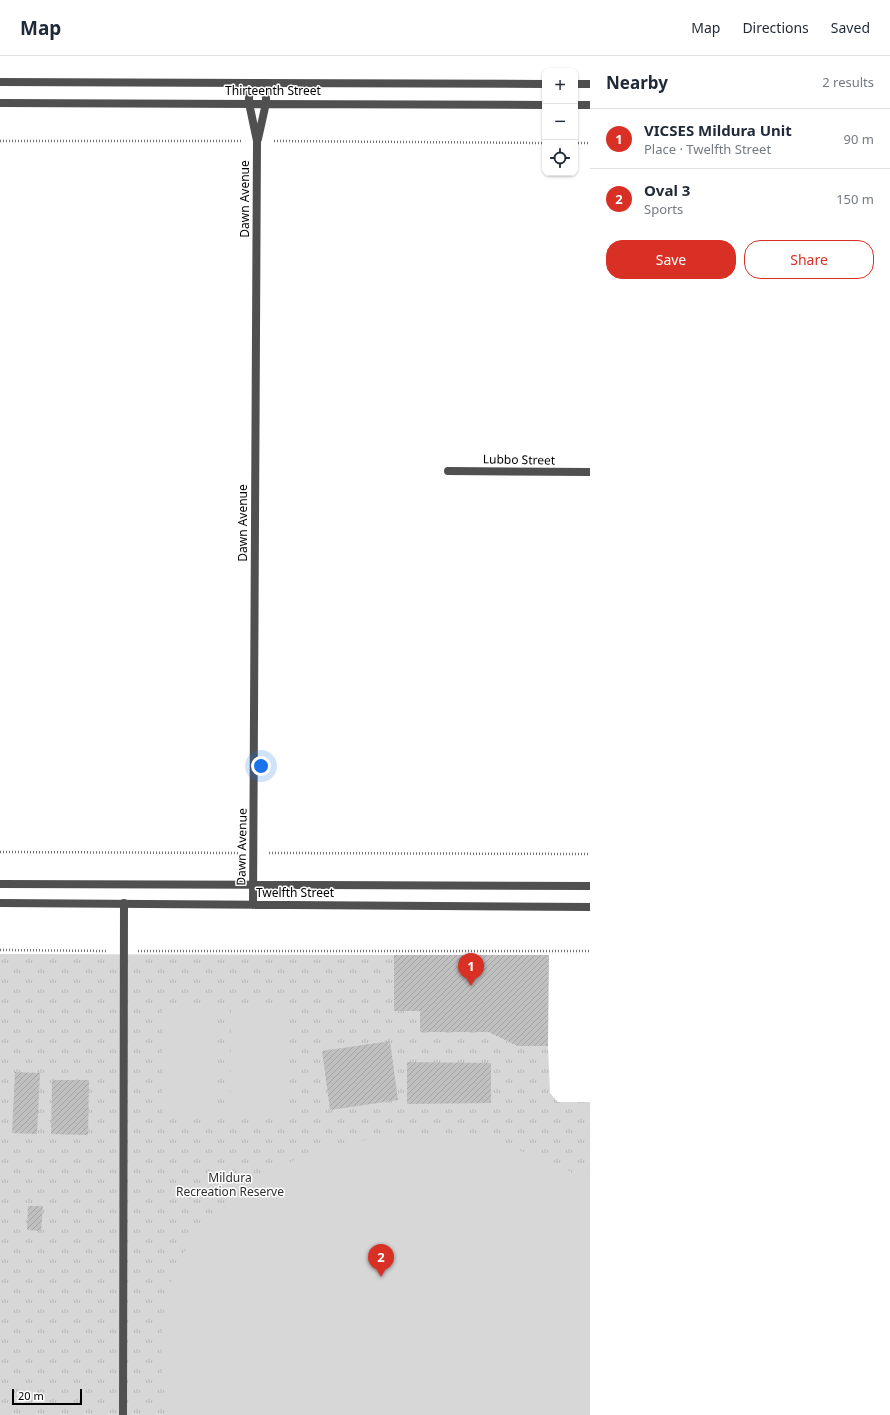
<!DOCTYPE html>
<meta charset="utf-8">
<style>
body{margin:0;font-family:"Noto Sans",sans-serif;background:#f6f6f7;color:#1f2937}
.controls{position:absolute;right:12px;top:12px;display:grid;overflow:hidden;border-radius:8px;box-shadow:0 1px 3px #0004}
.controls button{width:36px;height:36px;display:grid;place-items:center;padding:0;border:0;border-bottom:1px solid #e0e1e3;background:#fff;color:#1f2937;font:20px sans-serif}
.scale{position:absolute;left:12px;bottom:10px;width:70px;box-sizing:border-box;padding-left:4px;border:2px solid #000;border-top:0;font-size:11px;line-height:14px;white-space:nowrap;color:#000;-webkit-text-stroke:3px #fff;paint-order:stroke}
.you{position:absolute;left:261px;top:710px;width:14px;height:14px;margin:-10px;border:3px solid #fff;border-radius:50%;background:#1a73e8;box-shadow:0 0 0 6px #1a73e833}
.badge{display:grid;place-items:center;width:26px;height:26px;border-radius:50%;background:#d93025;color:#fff;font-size:13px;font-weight:700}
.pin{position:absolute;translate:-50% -33px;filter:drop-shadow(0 1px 2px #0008)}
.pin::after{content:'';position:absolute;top:21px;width:14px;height:12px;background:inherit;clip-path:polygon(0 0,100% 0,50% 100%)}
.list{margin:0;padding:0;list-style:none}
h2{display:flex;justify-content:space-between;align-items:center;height:52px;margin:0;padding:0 16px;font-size:17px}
h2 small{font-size:13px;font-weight:400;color:#747a83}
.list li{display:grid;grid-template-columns:26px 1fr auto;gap:12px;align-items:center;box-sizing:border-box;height:60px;padding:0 16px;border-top:1px solid #e0e1e3}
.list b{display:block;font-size:15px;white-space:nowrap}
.list p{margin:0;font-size:13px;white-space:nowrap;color:#747a83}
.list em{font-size:13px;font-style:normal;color:#747a83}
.actions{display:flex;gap:8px;padding:12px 16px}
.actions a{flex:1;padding:9px 0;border:1px solid #d93025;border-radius:16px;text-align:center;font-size:14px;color:#d93025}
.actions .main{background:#d93025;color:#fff}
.icon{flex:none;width:22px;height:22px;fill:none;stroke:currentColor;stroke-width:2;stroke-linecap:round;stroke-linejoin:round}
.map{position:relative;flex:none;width:590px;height:1359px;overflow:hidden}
header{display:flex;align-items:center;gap:24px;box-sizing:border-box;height:56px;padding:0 20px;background:#fff;border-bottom:1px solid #e0e1e3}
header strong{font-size:19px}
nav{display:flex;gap:22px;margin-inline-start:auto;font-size:14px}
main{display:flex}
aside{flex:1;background:#fff}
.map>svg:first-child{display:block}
</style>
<header>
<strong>Map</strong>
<nav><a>Map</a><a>Directions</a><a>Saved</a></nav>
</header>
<main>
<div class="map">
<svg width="590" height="1359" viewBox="0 0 590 1359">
<defs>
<pattern id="park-tufts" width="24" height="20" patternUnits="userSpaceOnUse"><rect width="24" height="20" fill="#d7d7d7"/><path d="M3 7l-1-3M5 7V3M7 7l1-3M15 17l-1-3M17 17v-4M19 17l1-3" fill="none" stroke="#b7b7b7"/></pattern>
<pattern id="building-hatch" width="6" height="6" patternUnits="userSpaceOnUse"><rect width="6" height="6" fill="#c0c0c0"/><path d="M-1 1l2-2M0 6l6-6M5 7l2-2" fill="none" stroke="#a3a3a3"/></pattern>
</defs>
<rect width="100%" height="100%" fill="#fff"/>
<path fill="url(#park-tufts)" d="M0,898L394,899V955H420V976H488L517,990H548L550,1037L558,1046H590V1359H0Z"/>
<path fill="#d7d7d7" d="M163,953H217L216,1060H163Z
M231,953H284V1059H230Z
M431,1079L488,1083L547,1105L590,1125V1359H167L161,1299L166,1238L179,1203L196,1180L224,1151L257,1125L293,1105L332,1091L379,1081Z"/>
<path fill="url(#building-hatch)" d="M394,899H549L548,990H517L488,976H420V955H394Z
M390,985L398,1044L330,1054L322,995Z
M407,1006L491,1007V1047L407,1048Z
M15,1016L40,1017L37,1078L12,1077Z
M52,1024H89L88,1079L51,1078Z
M28,1150H43L41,1175L27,1174Z"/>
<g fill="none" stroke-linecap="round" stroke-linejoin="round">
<path stroke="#727272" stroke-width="2.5" stroke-dasharray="1 2" stroke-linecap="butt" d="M0,85H241
M274,85L545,87
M575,87H590
M0,796L238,797
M269,797L590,798
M0,894L107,895
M138,895H590"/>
<path stroke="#505050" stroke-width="8" d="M123,1359L124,847"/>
<path stroke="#505050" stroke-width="8" d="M0,26L545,28
M249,27V47L257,85L253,849
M575,28H590
M0,47L545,49
M575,49H590
M258,83L266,47V27
M448,415L590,416
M0,828L590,830
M0,847L590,851"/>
</g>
<g text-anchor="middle" stroke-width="3" stroke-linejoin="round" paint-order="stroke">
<g font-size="12" fill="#000" stroke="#fff">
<text x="273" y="39">Thirteenth Street</text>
<text transform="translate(245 143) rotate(-90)" y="4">Dawn Avenue</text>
<text transform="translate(519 404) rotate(1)" y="4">Lubbo Street</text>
<text transform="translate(243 467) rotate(-90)" y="4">Dawn Avenue</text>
<text transform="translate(242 791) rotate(-89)" y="4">Dawn Avenue</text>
<text x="295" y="841">Twelfth Street</text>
</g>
<g font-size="12" fill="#2e2e2e" stroke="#fff">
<text x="230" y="1126">Mildura<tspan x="230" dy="14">Recreation Reserve</tspan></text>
</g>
</g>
</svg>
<div class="controls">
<button>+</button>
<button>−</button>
<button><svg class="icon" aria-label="locate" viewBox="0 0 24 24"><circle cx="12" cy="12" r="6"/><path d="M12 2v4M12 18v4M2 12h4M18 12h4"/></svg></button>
</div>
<div class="scale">20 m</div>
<div class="you"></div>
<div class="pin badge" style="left:471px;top:930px">1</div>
<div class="pin badge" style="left:381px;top:1221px">2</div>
</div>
<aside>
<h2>Nearby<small>2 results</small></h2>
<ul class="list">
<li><span class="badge">1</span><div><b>VICSES Mildura Unit</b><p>Place · Twelfth Street</p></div><em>90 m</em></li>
<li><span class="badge">2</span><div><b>Oval 3</b><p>Sports</p></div><em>150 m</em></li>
</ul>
<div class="actions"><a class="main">Save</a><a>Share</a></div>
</aside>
</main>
